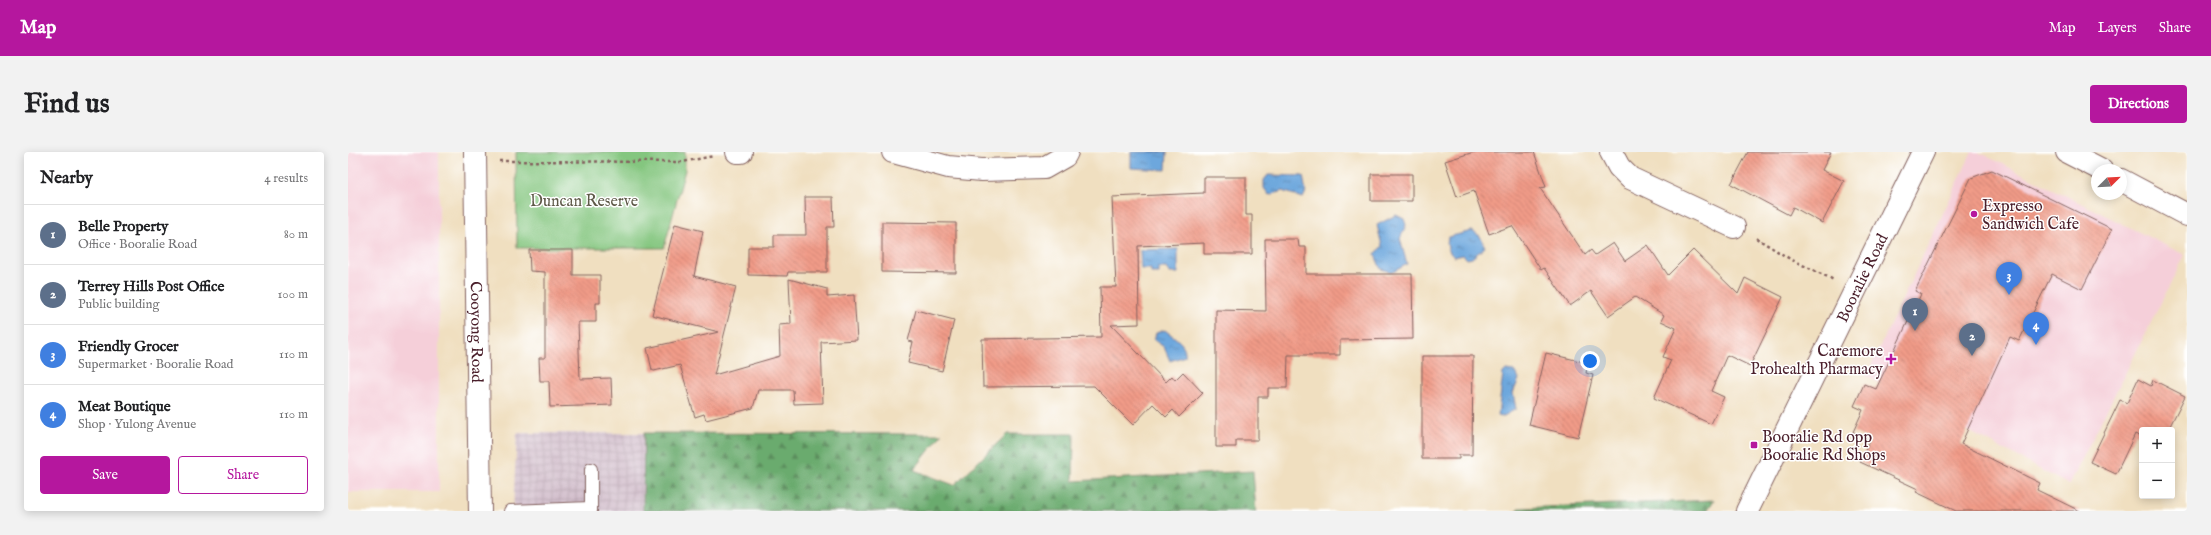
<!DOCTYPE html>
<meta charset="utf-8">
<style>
body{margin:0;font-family:"IM FELL English",serif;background:#f2f2f2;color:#202124}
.controls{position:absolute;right:12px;bottom:12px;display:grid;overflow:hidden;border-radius:4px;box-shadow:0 2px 10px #0003}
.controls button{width:36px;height:36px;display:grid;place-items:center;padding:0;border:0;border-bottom:1px solid #e0e0e0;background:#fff;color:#202124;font:20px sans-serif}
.compass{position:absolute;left:1743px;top:12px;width:36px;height:36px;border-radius:50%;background:#fff;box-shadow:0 2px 10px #0003;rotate:66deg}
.you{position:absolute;left:1242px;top:209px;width:14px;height:14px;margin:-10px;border:3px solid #fff;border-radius:50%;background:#1a73e8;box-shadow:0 0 0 6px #1a73e833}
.badge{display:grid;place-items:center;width:26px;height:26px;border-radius:50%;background:#b5179e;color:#fff;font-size:13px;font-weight:700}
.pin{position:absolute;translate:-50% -33px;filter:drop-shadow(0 1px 2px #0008)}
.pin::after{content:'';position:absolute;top:21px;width:14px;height:12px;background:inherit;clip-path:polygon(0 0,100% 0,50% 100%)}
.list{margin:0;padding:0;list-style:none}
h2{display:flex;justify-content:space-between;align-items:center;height:52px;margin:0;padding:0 16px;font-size:17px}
h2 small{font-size:13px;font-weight:400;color:#757577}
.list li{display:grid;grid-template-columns:26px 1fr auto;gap:12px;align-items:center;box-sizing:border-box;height:60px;padding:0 16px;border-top:1px solid #e0e0e0}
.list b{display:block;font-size:15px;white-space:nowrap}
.list p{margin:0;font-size:13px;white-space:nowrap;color:#757577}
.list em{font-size:13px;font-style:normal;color:#757577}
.actions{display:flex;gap:8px;padding:12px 16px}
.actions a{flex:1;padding:9px 0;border:1px solid #b5179e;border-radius:4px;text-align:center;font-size:14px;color:#b5179e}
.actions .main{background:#b5179e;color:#fff}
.map{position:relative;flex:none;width:1839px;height:359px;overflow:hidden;border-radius:4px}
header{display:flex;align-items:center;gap:24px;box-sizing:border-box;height:56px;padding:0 20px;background:#b5179e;color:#fff}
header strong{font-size:19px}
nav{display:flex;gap:22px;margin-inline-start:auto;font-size:14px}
.intro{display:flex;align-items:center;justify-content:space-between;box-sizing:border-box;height:96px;padding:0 24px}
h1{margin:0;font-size:28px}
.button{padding:10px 18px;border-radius:4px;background:#b5179e;color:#fff;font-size:14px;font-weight:700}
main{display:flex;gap:24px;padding:0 24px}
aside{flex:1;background:#fff;border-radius:4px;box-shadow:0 2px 10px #0003}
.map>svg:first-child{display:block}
</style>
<header>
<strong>Map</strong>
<nav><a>Map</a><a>Layers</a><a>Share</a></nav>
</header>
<div class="intro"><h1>Find us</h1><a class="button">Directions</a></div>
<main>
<aside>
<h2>Nearby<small>4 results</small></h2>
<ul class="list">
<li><span class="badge" style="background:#5c6f8a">1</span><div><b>Belle Property</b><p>Office · Booralie Road</p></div><em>80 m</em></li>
<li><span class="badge" style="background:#5c6f8a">2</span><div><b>Terrey Hills Post Office</b><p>Public building</p></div><em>100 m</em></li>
<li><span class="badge" style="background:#3f7fe0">3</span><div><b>Friendly Grocer</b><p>Supermarket · Booralie Road</p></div><em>110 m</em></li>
<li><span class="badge" style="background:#3f7fe0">4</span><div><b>Meat Boutique</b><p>Shop · Yulong Avenue</p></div><em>110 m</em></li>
</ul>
<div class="actions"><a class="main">Save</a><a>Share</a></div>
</aside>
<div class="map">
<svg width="1839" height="359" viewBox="0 0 1839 359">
<defs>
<pattern id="industrial-grid" width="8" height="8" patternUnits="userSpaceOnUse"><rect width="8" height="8" fill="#d1bdcb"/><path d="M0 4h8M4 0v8" fill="none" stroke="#b5a2ae"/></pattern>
<pattern id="forest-firs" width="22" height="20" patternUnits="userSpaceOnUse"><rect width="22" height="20" fill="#6bab6e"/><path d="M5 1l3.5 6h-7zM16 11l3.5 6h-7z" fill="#5a8b5b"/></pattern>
<pattern id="water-ripples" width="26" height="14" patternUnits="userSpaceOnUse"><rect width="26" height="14" fill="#6da7dd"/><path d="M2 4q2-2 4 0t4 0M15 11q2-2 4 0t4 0" fill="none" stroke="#5c87b3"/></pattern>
<pattern id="building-back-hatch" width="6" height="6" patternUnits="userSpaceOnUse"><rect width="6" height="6" fill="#f19b88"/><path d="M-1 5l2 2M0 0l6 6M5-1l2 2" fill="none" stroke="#c57e6f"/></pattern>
</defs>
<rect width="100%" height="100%" fill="#fff"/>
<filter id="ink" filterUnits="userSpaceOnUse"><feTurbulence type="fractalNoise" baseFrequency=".025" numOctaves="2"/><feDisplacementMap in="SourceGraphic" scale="8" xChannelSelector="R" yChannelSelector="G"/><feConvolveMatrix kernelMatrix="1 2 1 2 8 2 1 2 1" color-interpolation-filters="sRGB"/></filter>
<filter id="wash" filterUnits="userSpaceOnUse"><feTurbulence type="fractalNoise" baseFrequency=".012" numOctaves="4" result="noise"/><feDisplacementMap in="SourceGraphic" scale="16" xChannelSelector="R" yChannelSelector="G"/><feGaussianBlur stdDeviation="0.9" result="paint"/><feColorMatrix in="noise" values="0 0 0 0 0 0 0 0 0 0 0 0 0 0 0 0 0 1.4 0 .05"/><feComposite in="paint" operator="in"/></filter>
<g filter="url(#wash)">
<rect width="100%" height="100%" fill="#f0dfc0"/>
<path fill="#f5cfd9" d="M0,0H91V340H0Z
M1624,0H1630L1837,103L1721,333L1518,224Z"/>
<path fill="url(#industrial-grid)" d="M169,281H296L295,359H165Z"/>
<path fill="#84c67f" stroke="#677255" d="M168,0H337V18L316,96H169Z"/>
<path fill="url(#forest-firs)" stroke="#5a654c" d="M296,281L594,282L566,318L606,333L659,282H726L725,329L905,319L908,359H295Z
M1366,348L1359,359H1170V356Z"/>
<path fill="url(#water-ripples)" stroke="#5c6384" d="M783,0H819L818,18L783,16Z
M920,23L955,24L958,40L955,46L935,39L921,43L916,36V28Z
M1048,63L1056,67L1058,73L1052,87L1059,112L1045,120L1033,117L1027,103L1034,94L1029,73Z
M1124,79L1132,84L1137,95L1124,106L1119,107L1115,103L1106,105C1100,100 1098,93 1100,85Z
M830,97V121H822L819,116H811V121H803V117H793L792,98Z
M817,178C825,185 839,191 837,204L822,209L816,195L806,188L808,181Z
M1158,218L1166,219L1171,227L1165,241L1168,257L1154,265L1150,264L1155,221Z"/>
<g id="blocks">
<path fill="url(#building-back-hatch)" d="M1126,0H1186L1198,35L1192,36L1237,103L1243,98L1247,103L1265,91L1277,109L1300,93L1320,123L1345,98L1390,142L1397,126L1435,145L1402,214L1379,203L1363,239L1376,245L1363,272L1306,246L1323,208L1315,205L1328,176L1313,169L1316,163L1287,145L1260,164L1243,139L1222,154L1196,116L1193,118L1164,74L1141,82L1126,39L1109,45L1097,9Z
M1400,0H1483L1474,18L1496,29L1474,71L1445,55L1441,63L1383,32Z
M1644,18L1764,77L1734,137L1704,122L1671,189L1662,185L1613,292L1692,331L1689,338L1732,359H1608L1568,340L1570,337L1512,310L1522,288L1505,280L1515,258L1506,254L1516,232L1528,237L1573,142L1567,139L1623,26Z
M1023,22H1064V49H1023Z
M856,25H898V63H904V102H856V91L790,94L791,172L763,173L818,230L824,224L827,228L835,220L855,241L831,265L825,258L818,265L805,252L785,273L746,234L635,235L634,187L753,185L752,135H768L764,45L856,41Z
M457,45H485L486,75H479V120H440L439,124L400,123V95H426V83H458Z
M534,70L608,71V121L534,120Z
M327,72L355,79L346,124L388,135L366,223L432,204L431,173L443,172L441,127L479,137V145L506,143L509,188L473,190L475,251L446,252L445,238H410L405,256L358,268L356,262L347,265L332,213L306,219L304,218L299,196L371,180L304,163Z
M917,87H950L951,95H958V122H1064L1065,187L992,188V203H940L939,236H920V245H910V288H888V295H868V158L918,159Z
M181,98H225V123H252V151H248V170H230L232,227L263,226L264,253L202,255L201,229H192L191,206H197V120L182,119Z
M568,158L606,168L594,219L560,211L565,190L560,189Z
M1198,201L1240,211L1238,221L1245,223L1230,285L1181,273Z
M1074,204H1125L1124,303H1111V307H1074Z
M1790,227L1803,234L1805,228L1837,244L1820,278H1794V285L1787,282L1768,322L1742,310L1772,248L1779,251Z"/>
</g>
</g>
<g filter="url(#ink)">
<use href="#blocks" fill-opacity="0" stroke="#84625f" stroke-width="1"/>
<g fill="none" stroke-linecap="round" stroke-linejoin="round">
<defs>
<path id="service" d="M162,359L243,356
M243,359V317"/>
<g id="minor">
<path id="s1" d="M127,0L132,359"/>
<path d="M389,0H393"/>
<path d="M545,0L600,15L634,18L696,16L717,4L719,0"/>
<path d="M1263,0L1271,15L1282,26L1386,75"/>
<path d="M1719,0L1754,18"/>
<path d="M1773,28L1839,63"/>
</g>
<g id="tertiary">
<path id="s2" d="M1399,359L1575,0"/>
</g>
</defs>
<use href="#service" stroke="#84625f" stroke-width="14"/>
<use href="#minor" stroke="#84625f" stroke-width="24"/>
<use href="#tertiary" stroke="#84625f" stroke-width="24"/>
<path stroke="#84625f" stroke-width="2.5" stroke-dasharray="3 3" stroke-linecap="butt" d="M151,9L334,10L366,4
M1408,86L1442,107L1486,128"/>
<use href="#service" stroke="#fff" stroke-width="12"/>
<use href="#minor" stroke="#fff" stroke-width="22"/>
<use href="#tertiary" stroke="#fff" stroke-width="22"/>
</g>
</g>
<g fill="#b5179e" stroke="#fff" stroke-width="1.5">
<circle cx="1626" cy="62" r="4"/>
<path d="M1541 201h4v4h4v4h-4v4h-4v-4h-4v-4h4z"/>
<rect x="1402" y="289" width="8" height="8" rx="2"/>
</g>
<g text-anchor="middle" stroke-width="3" stroke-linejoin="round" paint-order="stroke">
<g font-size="16" fill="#5e5948" stroke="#fff">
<text x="236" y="54">Duncan Reserve</text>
</g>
<g font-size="16" fill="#4a1f2b" stroke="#fff" text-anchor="start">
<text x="1634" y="59">Expresso<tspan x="1634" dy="18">Sandwich Cafe</tspan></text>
<text x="1535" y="204" text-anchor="end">Caremore<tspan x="1535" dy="18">Prohealth Pharmacy</tspan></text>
<text x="1414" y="290">Booralie Rd opp<tspan x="1414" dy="18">Booralie Rd Shops</tspan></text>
</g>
<g font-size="16" fill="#4a1f2b" stroke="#fff">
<text dy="6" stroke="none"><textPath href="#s2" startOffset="260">Booralie Road</textPath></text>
<text dy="6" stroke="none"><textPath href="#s1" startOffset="180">Cooyong Road</textPath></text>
</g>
</g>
</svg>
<div class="controls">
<button>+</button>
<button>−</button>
</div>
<svg class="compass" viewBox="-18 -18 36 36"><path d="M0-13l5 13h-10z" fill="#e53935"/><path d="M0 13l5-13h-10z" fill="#757577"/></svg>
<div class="you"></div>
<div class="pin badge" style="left:1567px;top:179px;background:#5c6f8a">1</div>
<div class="pin badge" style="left:1624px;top:204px;background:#5c6f8a">2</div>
<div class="pin badge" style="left:1661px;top:143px;background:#3f7fe0">3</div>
<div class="pin badge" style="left:1688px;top:193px;background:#3f7fe0">4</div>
</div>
</main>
